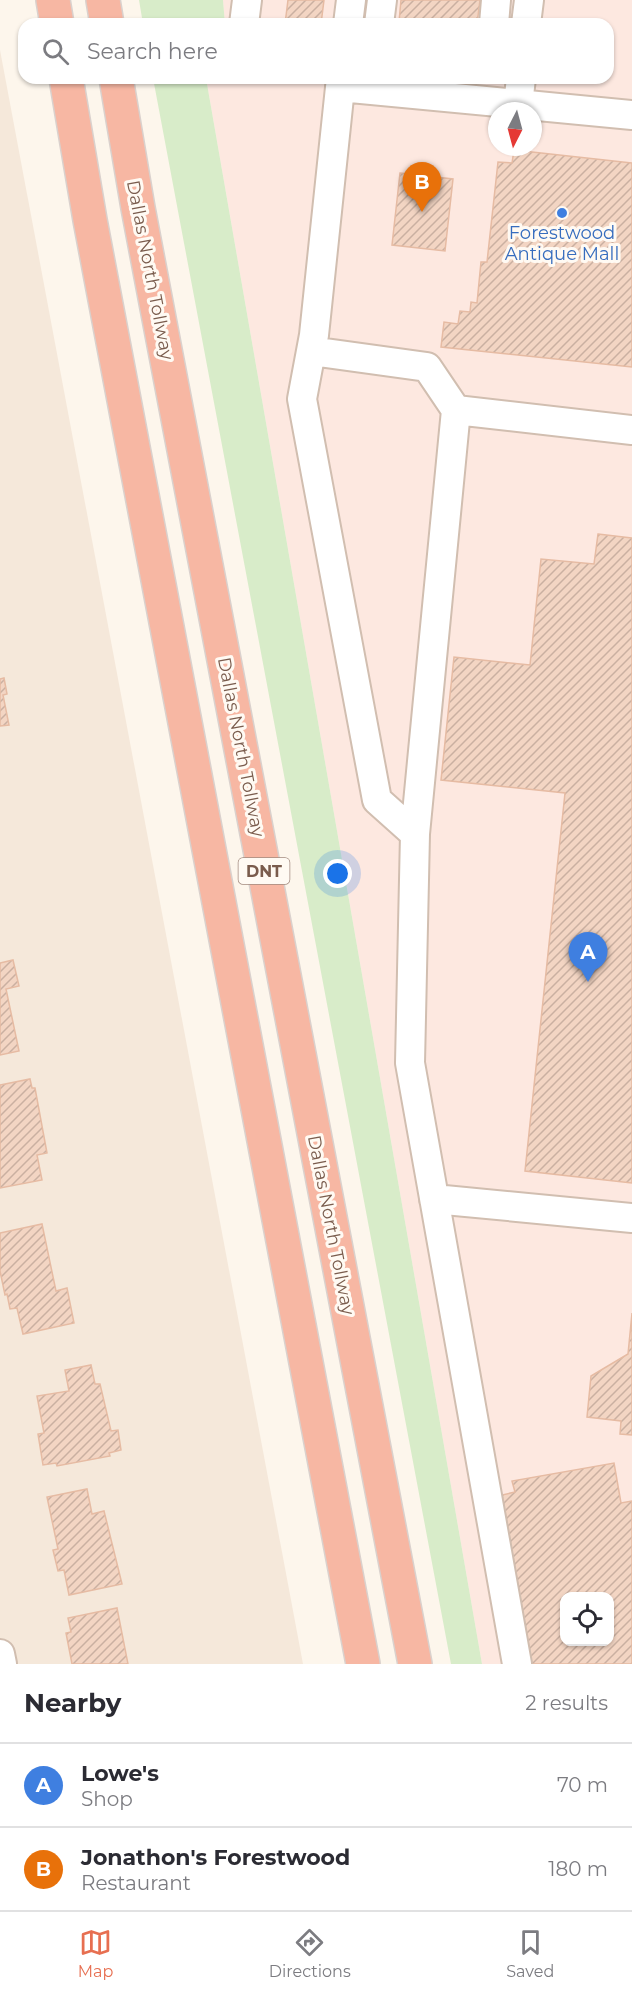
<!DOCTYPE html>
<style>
body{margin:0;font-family:Montserrat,sans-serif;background:#f7f7f7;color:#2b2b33}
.controls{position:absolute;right:18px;bottom:18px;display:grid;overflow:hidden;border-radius:12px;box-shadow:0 2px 4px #0004}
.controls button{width:54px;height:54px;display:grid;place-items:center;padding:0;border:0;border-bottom:2px solid #e1e1e2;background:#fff;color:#2b2b33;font:30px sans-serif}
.compass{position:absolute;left:488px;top:102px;width:54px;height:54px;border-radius:50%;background:#fff;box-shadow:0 2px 4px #0004;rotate:186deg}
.you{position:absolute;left:338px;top:874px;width:21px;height:21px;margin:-15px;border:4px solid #fff;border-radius:50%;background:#1a73e8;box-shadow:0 0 0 9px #1a73e833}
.badge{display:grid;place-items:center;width:39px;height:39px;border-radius:50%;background:#e76f51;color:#fff;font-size:20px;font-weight:700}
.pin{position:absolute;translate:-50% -50px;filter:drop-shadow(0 2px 3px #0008)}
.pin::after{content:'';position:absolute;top:32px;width:21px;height:18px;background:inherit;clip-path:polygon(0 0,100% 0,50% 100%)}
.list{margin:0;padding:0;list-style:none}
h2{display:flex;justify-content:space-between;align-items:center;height:78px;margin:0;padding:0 24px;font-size:26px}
h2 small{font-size:20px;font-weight:400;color:#7c7c81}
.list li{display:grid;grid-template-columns:39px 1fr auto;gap:18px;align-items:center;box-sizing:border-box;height:84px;padding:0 24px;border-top:2px solid #e1e1e2}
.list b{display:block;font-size:22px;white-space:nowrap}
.list p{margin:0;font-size:20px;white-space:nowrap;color:#7c7c81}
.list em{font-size:20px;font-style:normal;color:#7c7c81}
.icon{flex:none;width:33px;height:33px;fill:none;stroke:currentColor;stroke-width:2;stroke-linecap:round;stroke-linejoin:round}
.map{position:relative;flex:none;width:632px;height:1664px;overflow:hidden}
.search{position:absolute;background:#fff;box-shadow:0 2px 4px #0004;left:18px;right:18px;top:18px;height:66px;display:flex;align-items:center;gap:15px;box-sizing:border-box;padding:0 21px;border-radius:18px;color:#7c7c81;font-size:22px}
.sheet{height:246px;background:#fff}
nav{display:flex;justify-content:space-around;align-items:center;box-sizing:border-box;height:84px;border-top:2px solid #e1e1e2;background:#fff;font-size:16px;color:#7c7c81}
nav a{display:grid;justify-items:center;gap:3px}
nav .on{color:#e76f51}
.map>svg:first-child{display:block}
</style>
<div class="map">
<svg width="632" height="1664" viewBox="0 0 632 1664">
<defs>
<pattern id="building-hatch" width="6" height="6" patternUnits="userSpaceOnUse" patternTransform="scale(1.5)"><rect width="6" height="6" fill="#f3d5c3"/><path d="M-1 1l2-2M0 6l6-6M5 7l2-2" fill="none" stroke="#cab0a1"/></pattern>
</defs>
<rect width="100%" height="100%" fill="#fdf6ec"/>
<path fill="#f5e8da" d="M0,50L303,1664H0Z"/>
<path fill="#fde8e0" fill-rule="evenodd" d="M223,0H632V1664H482L206,78H608V24H225ZM497,111H533V147H497ZM564,1596H610V1642H564Z"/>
<path fill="#d8ecc9" d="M139,0H223L225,24H143Z
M153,78H206L482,1664H451Z"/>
<path fill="url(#building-hatch)" stroke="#e6bba3" stroke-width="1.5" fill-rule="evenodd" d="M288,0H324L321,24H285Z
M401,0H480L477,24H418L399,22Z
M514,150L632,163V367L441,347L444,322L458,324L460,311L470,312L471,302L477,303L481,262H487L498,162L512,163Z
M400,173L453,179L445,251L392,245Z
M598,534L632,538V1183L525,1171L565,793L441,780L454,657L530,665L541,559L594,564Z
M4,678L7,694L3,695L9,725L0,726V679Z
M13,960L19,986L6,989L19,1051L0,1055V963Z
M30,1079L32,1088H35L47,1153L37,1155L42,1180L0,1188V1085Z
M42,1224L56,1291L67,1288L74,1323L23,1334L17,1308L10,1309L7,1294L5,1295L0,1271V1233Z
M632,1313V1435L620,1434L621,1421L587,1417L591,1376L628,1354Z
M91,1365L95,1384H100L111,1431L118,1430L121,1450L109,1453L110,1456L57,1466L56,1463L43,1465L38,1434L44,1433L37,1396L69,1391L65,1370Z
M614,1463L621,1503L632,1501V1664H532L502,1495L515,1492L512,1481ZM564,1596H610V1642H564Z
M87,1489L92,1514L104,1511L122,1584L69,1595L64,1570L58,1571L53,1550L58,1549L47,1497Z
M117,1608L128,1664H72L66,1633L71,1632L68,1618Z"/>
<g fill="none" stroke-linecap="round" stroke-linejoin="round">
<defs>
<path id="minor" d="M244,24L247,0
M348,24L351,0
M379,24L382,0
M494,24L496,0
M526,24L529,0
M341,78L314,335L302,399L377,800L415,834
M340,87L632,115
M518,105L521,78
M311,351L427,367L456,410
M434,1199L632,1218
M0,1654L2,1664
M517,1664L410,1063L415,834L456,410L632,430"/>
<path id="highway" d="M53,0L57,24
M103,0L107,24
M66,78L90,220L363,1664
M116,78L138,208L415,1664"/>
</defs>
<use href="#minor" stroke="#d1beb0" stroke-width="32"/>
<use href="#highway" stroke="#dad1cd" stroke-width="36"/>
<use href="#minor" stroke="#fff" stroke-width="28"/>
<use href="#highway" stroke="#f7b7a3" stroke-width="33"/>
</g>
<circle fill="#3f7fe0" stroke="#fffaf3" stroke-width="2" cx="562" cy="213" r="6"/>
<g text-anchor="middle" stroke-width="6" stroke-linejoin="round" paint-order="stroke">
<rect fill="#fffaf3" stroke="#a28b7f" stroke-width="1.5" x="238.5" y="858" width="51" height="26" rx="4.5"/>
<g font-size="16" font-weight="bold" fill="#7a5c4d">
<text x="264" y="877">DNT</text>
</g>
<g font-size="18" fill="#366cbe" stroke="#fffaf3">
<text x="562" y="239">Forestwood<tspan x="562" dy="21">Antique Mall</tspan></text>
</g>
<g font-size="18" fill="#7a5c4d" stroke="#fffaf3">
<text transform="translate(150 270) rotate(79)" y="6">Dallas North Tollway</text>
<text transform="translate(241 747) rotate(79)" y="6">Dallas North Tollway</text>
<text transform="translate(331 1225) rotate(79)" y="6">Dallas North Tollway</text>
</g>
</g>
</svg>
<div class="controls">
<button><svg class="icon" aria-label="locate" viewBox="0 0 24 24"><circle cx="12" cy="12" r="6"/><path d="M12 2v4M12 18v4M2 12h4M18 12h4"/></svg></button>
</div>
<svg class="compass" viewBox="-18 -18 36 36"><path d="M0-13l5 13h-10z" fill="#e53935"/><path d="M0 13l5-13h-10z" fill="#7c7c81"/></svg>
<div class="you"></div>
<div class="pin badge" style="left:588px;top:982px;background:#3f7fe0">A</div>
<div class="pin badge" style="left:422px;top:212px;background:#e8710a">B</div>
<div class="search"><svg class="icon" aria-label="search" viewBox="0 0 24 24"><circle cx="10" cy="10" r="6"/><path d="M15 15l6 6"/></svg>Search here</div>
</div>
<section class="sheet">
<h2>Nearby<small>2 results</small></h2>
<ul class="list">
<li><span class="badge" style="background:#3f7fe0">A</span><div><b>Lowe's</b><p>Shop</p></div><em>70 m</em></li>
<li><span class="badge" style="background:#e8710a">B</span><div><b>Jonathon's Forestwood</b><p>Restaurant</p></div><em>180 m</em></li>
</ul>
</section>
<nav>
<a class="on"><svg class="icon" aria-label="map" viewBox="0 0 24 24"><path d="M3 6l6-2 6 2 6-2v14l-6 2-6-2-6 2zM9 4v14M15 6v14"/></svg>Map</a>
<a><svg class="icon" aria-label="directions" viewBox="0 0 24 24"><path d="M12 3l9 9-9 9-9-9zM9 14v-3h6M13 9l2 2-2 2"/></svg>Directions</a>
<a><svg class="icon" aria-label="saved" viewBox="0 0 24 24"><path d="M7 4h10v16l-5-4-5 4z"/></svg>Saved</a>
</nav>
